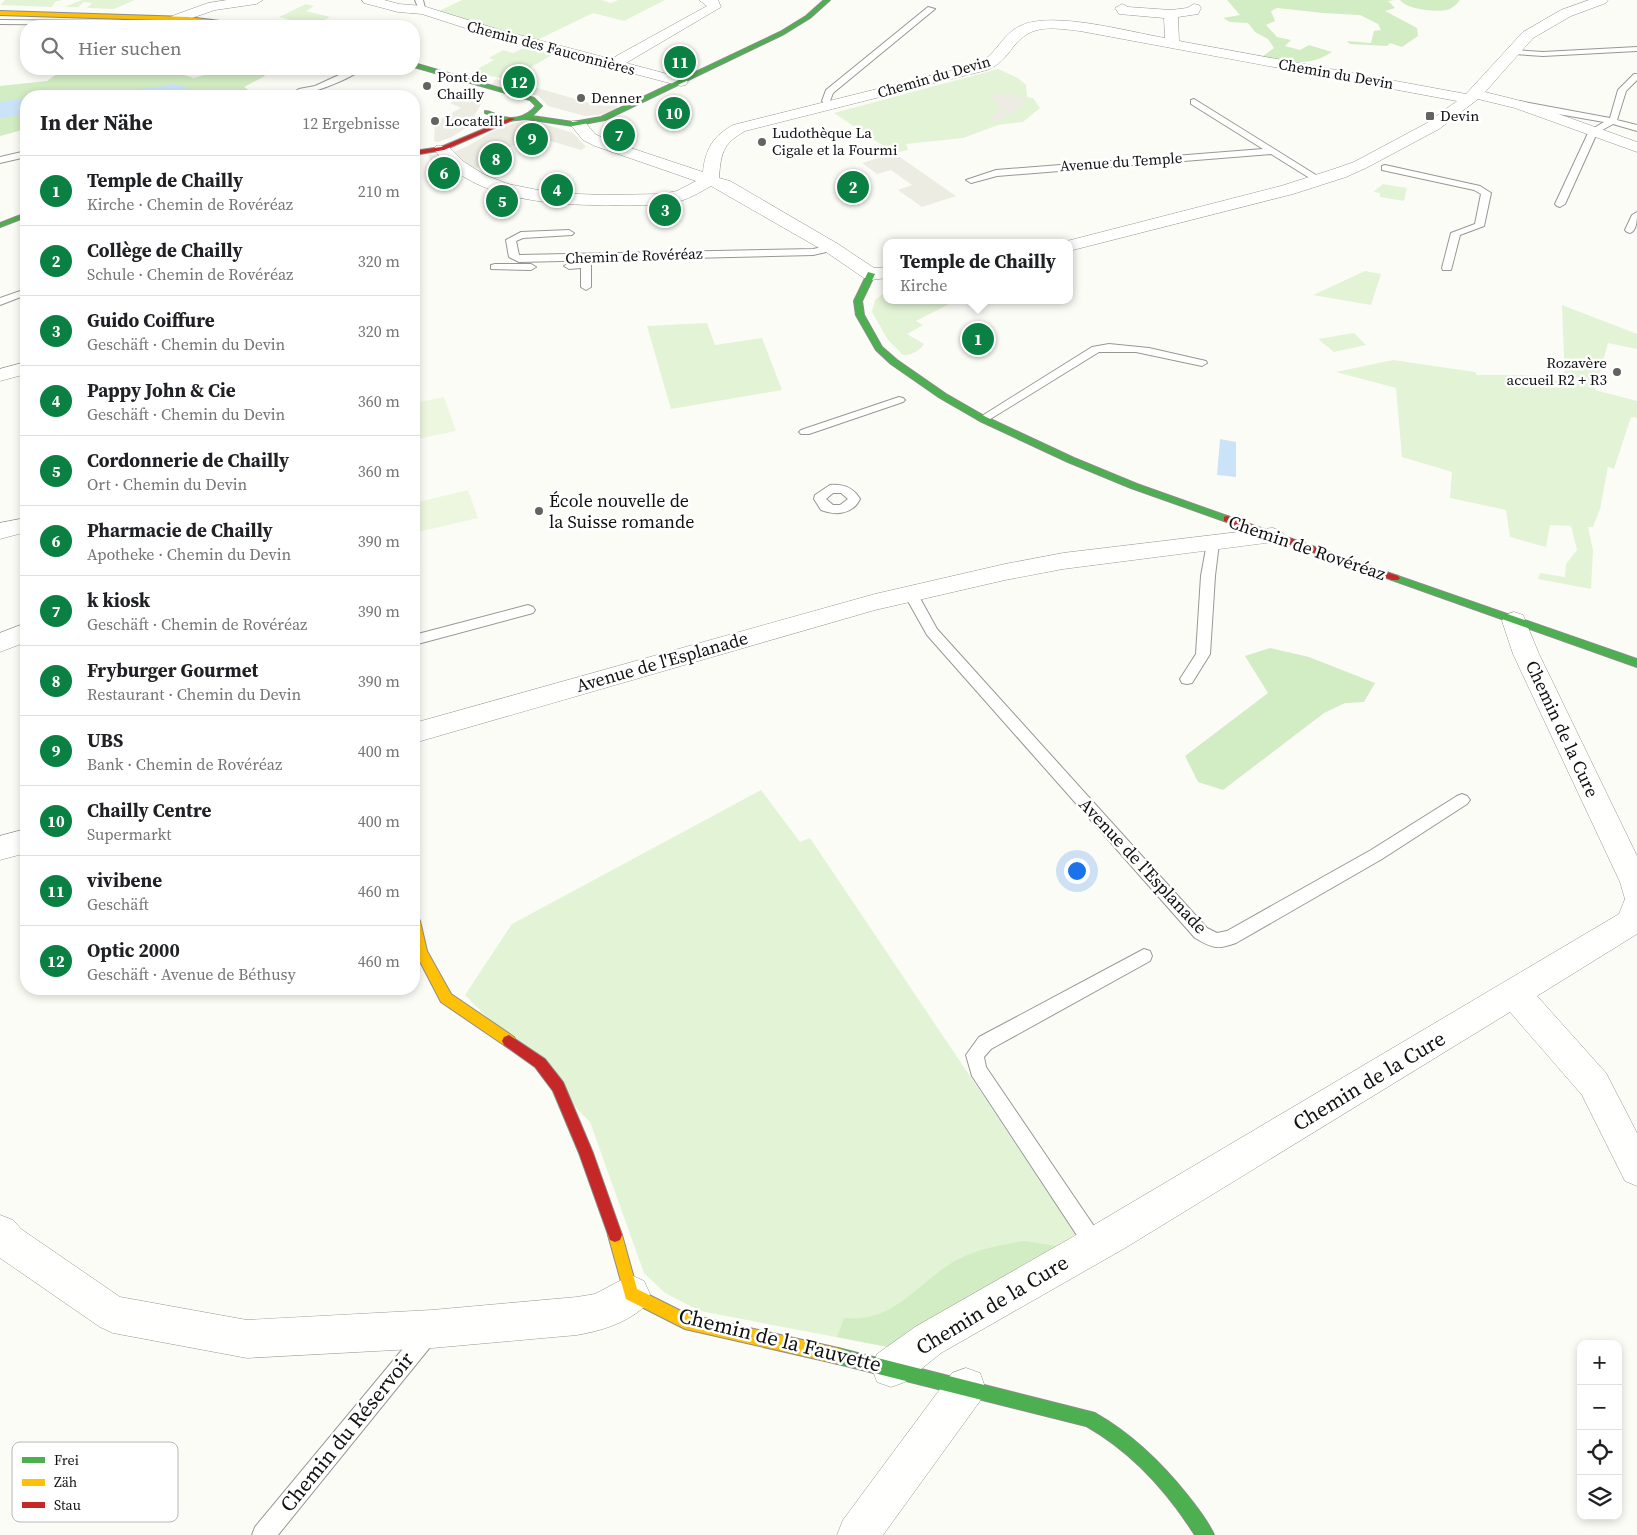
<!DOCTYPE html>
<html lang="de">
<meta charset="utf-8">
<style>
body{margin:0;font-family:"Source Serif 4",serif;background:#f6f6f6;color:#202124}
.controls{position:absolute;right:15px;bottom:15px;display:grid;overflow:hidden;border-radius:10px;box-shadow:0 2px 8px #0003}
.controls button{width:45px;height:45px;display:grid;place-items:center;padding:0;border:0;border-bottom:1px solid #e0e0e0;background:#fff;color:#202124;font:25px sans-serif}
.you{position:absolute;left:1076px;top:870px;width:18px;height:18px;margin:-12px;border:4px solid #fff;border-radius:50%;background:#1a73e8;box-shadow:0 0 0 8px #1a73e833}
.badge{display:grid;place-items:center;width:32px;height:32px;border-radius:50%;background:#0b8043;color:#fff;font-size:16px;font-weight:700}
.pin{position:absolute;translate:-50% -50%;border:2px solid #fff;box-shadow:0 1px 5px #0006}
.popup{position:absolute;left:883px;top:239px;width:190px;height:65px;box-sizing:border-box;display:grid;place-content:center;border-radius:10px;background:#fff;filter:drop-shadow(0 1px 4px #0005);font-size:16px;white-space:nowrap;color:#757577}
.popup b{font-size:19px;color:#202124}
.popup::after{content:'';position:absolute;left:50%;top:100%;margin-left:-10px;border:10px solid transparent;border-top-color:#fff}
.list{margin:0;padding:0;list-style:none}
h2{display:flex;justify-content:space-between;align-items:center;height:65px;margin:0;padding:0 20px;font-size:21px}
h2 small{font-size:16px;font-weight:400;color:#757577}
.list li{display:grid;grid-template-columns:32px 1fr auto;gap:15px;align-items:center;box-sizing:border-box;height:70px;padding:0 20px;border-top:1px solid #e0e0e0}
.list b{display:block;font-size:19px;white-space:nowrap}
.list p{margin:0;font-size:16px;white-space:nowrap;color:#757577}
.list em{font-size:16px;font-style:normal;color:#757577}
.icon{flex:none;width:28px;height:28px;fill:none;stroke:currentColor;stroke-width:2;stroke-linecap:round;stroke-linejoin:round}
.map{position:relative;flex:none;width:1637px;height:1535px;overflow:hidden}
.search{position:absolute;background:#fff;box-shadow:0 2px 8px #0003;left:20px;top:20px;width:400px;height:55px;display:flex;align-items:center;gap:12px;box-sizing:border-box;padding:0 18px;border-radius:20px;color:#757577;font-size:19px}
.panel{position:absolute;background:#fff;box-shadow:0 2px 8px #0003;left:20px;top:90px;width:400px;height:905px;border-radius:20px}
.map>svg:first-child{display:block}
</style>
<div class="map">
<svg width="1637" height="1535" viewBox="0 0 1637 1535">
<rect width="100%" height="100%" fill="#fcfcf7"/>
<path fill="#e3f3d6" d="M5,0H62L55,2L52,7L0,5Z
M82,0H135L114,9L87,8L92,3L84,2L78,7H64Z
M462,0H602L611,3L618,0H665L624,21L593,13L533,42L437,12Z
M306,4L314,6L306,11L330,17L313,26L279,17Z
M530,45L557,52L509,80L472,72L494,60L489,58L503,50L513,53Z
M998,69L1018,78L1026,85L1027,97L1033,98L1040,108L1023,122L998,125L963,138L906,144L908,150L894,153L834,113Z
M1383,184L1407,188L1404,201L1380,197V193L1373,192Z
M1365,271L1381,274L1371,305L1313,295Z
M887,291V300H957L916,321L923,325L907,334L924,344C921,350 910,356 903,355L888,340L872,312L875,300Z
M1562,305L1637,334V349L1608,343L1595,390L1637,401V418L1631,417L1614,469L1608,467L1600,509L1593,527H1588L1593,550L1591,589L1538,579L1540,573L1565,577L1566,564L1577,550L1571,526L1550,525L1546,547L1510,537L1506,510L1450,498L1452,472L1402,457L1396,388L1336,372L1393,360L1475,372L1477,375H1536L1565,383Z
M707,323L715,345L762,338L782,390L671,409L647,326Z
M1354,333L1366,345L1334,352L1318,339Z
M761,790L800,842L810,838L1076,1234L893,1348L700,1311L665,1293L644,1273L590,1122L465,995L512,924Z"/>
<path fill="#d2ecc3" d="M1227,0H1395L1388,1L1395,8L1385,11L1417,28L1418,36L1402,47L1390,43L1387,46L1350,44L1347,41L1371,43L1374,31L1381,30L1378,24L1360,15L1323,13L1277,8L1271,11L1275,21L1266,25L1277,37L1291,40L1285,46L1300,50L1309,45L1332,52C1307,68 1290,61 1263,56L1274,48L1268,39L1255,32L1248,23L1230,22L1223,18L1240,15Z
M1400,0H1460C1456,5 1453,8 1447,10C1435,12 1408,10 1400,0Z
M132,69H164L194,78L226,69H256L265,76L244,87L259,96H26V129L0,136V86L47,81L61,71L123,73Z
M1270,648L1309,657L1375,683L1364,702L1345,703L1324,713L1223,790L1198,782L1185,756L1268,693L1245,656Z
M1024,1241L1056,1246L893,1348L837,1337L844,1318C891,1323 913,1289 947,1266C971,1250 996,1246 1024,1241Z"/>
<path fill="#edf7e0" d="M444,397L456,431L414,440V403Z
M468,490L478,518L414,533V503Z"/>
<path fill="#edece2" d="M496,79L505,82L509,80L593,104L605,106L610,104L617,106V109L600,115L585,116L548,106L539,96L491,85Z
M471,92L480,94L484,99L474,116L479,119L452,137L438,142L434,141L435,122L461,108L450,103Z
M998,94H1012L1027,98L1023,104L1012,113L994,122L988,119L996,114L999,108L998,103L987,96Z
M520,121L541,123L573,133L586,147L581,150L530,135L477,168L454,176L432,163L428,155L451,153L468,146L493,131Z
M894,153L956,196L922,207L898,190L912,185L891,170L877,174L862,163Z"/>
<path fill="#cbe3f8" d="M1220,439L1236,442V477L1217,475Z"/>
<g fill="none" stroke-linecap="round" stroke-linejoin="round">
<path fill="#cbe3f8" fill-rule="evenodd" d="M174,84L184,86L188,92L185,96H130L134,90Z
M26,98V114L0,118V102Z"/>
<defs>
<path id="lane" d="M415,0H423L426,12H420Z
M928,7L935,9L833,93L830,101L834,105L833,107H827L822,101L826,90Z
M0,20L109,21L113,23L109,25L0,24Z
M1637,47V51L1543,56L1513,54L1509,52L1513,50L1543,52Z
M352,69H362C349,80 304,97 288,96L299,89L315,86Z
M1634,74H1637V80L1626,91L1617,120L1637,125V131L1613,124L1597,133L1565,204L1560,207L1557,206L1555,204L1589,131L1604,122L1519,107L1515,104L1519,101L1610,118L1618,90Z
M1194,99L1324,180L1319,183L1316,182L1271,154L997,176L971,183L966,180L996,170L1263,149L1191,104V100Z
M26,151V157L0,163V157Z
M1385,165L1480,186L1491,193L1484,226L1460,235L1451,270H1443L1442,268L1451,233L1475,224L1481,194L1474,190L1382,170V166Z
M1637,212C1637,219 1637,231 1630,233L1627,232L1625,230L1632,215Z
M569,230L574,233L572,235L523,238L516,241L519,255L813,249L832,245L837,248L835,250L813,255L519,262L509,257L506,240L521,232Z
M586,262L591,265V287L586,290L581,287V268L569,269L564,266L569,263Z
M495,264H531L536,267L531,270L491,269V265Z
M26,289V295L0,305V298Z
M1109,344L1149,348L1206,361L1207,363L1202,366L1136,352H1099L987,421L983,422L977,419L1092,347Z
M899,397L903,398L905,400L903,402L809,434H801L799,432L801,430Z
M830,485C843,484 853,487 860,499C853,514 836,516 821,510L814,499L815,495ZM833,493H841L848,499L840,505H833L826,499Z
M1213,539L1219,543L1215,576L1210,654L1192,683L1187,684L1182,683L1180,679L1196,654L1201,576L1207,543Z
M911,589L916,591L937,629L1207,928L1217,933L1227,931L1371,850L1457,796L1462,794L1467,796L1470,800L1467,804L1382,859L1236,943C1217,950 1212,948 1195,938L927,635L904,594L906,591Z
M528,605L533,607L535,610L533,613L414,645V635Z
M1144,949L1150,951L1152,956L1150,961L991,1049L984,1057L986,1067L1102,1238L1105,1245L1102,1252L1095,1255L1088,1252L972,1076L966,1055L979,1037Z
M428,1324L435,1327L438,1334L435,1341L278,1535H252L255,1527L421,1327Z"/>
<path id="street" d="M227,0H263L256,4L215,10L177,23L170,19L172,16L208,3Z
M362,0H384L399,4L423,6L500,30L611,59L707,6L699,0H718L721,7L626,63L686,79L688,82L686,85L681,86L490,36L422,14L398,12L364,3Z
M1589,0H1608L1606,3L1571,16L1533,38L1485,92L1525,102L1637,142V152L1515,108L1478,99L1439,129L1366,168L1346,177L1293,194L1069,251V243L1063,242L1281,186L1334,169L1354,162L1427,123L1457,101L1080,31C1052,28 1032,23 1013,47C1006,57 999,65 987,70L745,131C722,144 721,154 719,178L730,181L838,244L874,268L887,267V278L871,280L864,278L826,252L711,186C699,193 687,200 673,203C657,207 640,205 624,205C564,206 472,204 434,149L436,146H448L464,162L485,175L508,184L553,193L604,195L662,194L677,191L696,181L595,146L583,140L570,124L572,121H584L595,134L607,140L703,172C705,150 713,136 733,125L977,64C996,56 1002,34 1020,26C1052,10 1129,32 1165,38L1164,18L1119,14L1115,8L1122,4L1128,7L1171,10L1187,8L1194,4L1199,5L1201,8L1198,14L1178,17L1179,41L1466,94L1523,32L1561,10Z
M26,362V374L0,381V369Z
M26,518V532L0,539V523Z
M1273,528L1281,531L1285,536L1281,541L1063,569L1005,580L875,610L414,743V723L875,594L1005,564L1063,553Z
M1514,612L1523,615L1539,654L1637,856V934L1537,996L1606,1073L1637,1133V1186L1625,1181L1582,1095L1510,1012L1125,1248L941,1353L905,1382L891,1387L877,1382L872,1368L877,1354L915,1327L1099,1222L1619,914L1625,899L1620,882L1513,654L1502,621L1505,615Z
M26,623V642L0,652V633Z
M26,829V853L0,860V836Z
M0,1215L13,1220L21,1229L120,1297L247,1320L432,1310L577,1297L595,1294L631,1275L644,1281L650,1294C648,1298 646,1305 643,1308C624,1324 600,1331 577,1335L432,1348L247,1358L113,1333L100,1327L0,1258Z
M966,1368L980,1373L985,1387L980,1401L883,1535H837L843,1520L952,1373Z"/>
<path id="fast" d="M824,0H830L810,18L784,34L605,120L573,126L526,119L508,121L485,113V111C490,111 492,113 497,115C511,121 526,118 536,106L530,100L414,67V63L534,98L542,106L532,116L573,122L601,117L780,32L806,16Z
M26,213V217L0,227V223Z
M868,272L875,274L862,301L864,315L882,347L897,360L946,394L986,417L1074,458L1137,484L1230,517V521H1224L1131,488L1068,462L980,421L940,398L891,364L876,350L856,315L854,301Z
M1395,575L1637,659V667L1392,580L1390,578L1392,576Z
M838,1348L1095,1413C1132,1434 1161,1462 1188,1496C1197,1508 1208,1521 1214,1535H1195C1167,1491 1132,1452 1086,1426L838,1364L832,1362L830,1356L832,1350Z"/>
<path id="slow" d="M0,11L188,17L259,26H242L188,21L0,15Z
M414,916L418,917L420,921L427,951L451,994L514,1037L516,1041L514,1045L509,1047L504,1045L441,1002L415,952Z
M615,1228L620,1230L622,1235L637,1289L687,1314L838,1348L844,1350L846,1356L844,1362L838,1364L685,1329L626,1299L608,1235L610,1230Z"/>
<path id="jam" d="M510,118L515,119L444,150L414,155V151L441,147Z
M1227,516L1398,576L1400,578L1398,580H1392L1224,521V517Z
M509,1035L545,1059L563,1082L593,1153L622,1235L620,1240L615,1242L610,1240L579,1153L553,1091L535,1067L504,1045L502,1041L504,1037Z"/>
</defs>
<use href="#lane" stroke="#979795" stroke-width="2"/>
<use href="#street" stroke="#979795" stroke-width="1"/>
<use href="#fast" stroke="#8d8d8b" stroke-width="2"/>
<use href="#slow" stroke="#8d8d8b" stroke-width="2"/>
<use href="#jam" stroke="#8d8d8b" stroke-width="2"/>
<use href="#lane" fill="#fffffe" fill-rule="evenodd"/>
<use href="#street" fill="#fffffe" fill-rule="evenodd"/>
<use href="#fast" fill="#4caf50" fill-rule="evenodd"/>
<use href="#slow" fill="#ffc107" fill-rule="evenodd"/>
<use href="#jam" fill="#c62828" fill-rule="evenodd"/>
</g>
<g fill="#636362" stroke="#fff" stroke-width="2">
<circle cx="427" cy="86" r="5"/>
<circle cx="581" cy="98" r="5"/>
<rect x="1425" y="111" width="10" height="10" rx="2.5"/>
<circle cx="435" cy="121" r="5"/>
<circle cx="762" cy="142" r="5"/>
<circle cx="1617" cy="372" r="5"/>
<circle cx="539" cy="511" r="5"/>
</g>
<g text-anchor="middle" stroke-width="5" stroke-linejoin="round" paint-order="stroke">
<g font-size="15" fill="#111" stroke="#fff">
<text transform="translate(551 48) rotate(15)" y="5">Chemin des Fauconnières</text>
<text transform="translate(1336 74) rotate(10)" y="5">Chemin du Devin</text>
<text transform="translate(934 77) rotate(-16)" y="5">Chemin du Devin</text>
<text transform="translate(1121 162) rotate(-4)" y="5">Avenue du Temple</text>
<text transform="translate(634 256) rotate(-2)" y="5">Chemin de Rovéréaz</text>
</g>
<g font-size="15" fill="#111" stroke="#fff" text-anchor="start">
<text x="437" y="82">Pont de<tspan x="437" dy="17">Chailly</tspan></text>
<text x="591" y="103">Denner</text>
<text x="1440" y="121">Devin</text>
<text x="445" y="126">Locatelli</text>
<text x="772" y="138">Ludothèque La<tspan x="772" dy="17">Cigale et la Fourmi</tspan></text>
<text x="1607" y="368" text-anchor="end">Rozavère<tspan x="1607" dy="17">accueil R2 + R3</tspan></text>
</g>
<g font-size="18" fill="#111" stroke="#fff" text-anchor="start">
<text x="549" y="507">École nouvelle de<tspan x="549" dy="21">la Suisse romande</tspan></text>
</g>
<g font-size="18" fill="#111" stroke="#fff">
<text transform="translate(1307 548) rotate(19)" y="6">Chemin de Rovéréaz</text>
<text transform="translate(662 662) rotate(-16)" y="6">Avenue de l'Esplanade</text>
<text transform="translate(1562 729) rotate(65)" y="6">Chemin de la Cure</text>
<text transform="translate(1143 866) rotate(47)" y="6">Avenue de l'Esplanade</text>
</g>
<g font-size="21" fill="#111" stroke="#fff">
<text transform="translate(1369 1081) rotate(-31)" y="7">Chemin de la Cure</text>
<text transform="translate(992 1305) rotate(-31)" y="7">Chemin de la Cure</text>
<text transform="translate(780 1340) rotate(14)" y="7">Chemin de la Fauvette</text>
<text transform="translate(347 1432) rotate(-51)" y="7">Chemin du Réservoir</text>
</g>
</g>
<rect x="12" y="1442" width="166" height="80" rx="8" fill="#fff" stroke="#b8b8b8" stroke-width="1"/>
<rect x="22" y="1457" width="23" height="6" fill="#4caf50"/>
<rect x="22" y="1479" width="23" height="7" fill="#ffc107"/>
<rect x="22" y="1502" width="23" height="6" fill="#c62828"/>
<g font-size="14" fill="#111">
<text x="54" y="1465">Frei</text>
<text x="54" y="1487">Zäh</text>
<text x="54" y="1510">Stau</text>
</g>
</svg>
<div class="controls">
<button>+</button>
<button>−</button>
<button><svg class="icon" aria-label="locate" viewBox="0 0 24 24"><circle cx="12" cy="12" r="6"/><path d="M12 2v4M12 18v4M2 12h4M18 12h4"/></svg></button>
<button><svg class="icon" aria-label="layers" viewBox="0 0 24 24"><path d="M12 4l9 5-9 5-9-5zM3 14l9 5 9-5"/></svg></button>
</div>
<div class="you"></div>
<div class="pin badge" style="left:978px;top:339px">1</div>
<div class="popup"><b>Temple de Chailly</b>Kirche</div>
<div class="pin badge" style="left:853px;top:187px">2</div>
<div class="pin badge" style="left:665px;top:210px">3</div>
<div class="pin badge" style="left:557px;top:190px">4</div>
<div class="pin badge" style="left:502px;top:201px">5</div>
<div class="pin badge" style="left:444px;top:173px">6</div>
<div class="pin badge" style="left:619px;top:135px">7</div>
<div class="pin badge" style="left:496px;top:159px">8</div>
<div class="pin badge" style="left:532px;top:139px">9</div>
<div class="pin badge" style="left:674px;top:113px">10</div>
<div class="pin badge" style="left:680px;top:62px">11</div>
<div class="pin badge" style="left:519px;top:82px">12</div>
<div class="search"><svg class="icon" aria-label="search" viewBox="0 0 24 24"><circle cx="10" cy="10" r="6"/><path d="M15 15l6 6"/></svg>Hier suchen</div>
<section class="panel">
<h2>In der Nähe<small>12 Ergebnisse</small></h2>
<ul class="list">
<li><span class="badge">1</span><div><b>Temple de Chailly</b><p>Kirche · Chemin de Rovéréaz</p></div><em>210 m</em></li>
<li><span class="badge">2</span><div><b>Collège de Chailly</b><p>Schule · Chemin de Rovéréaz</p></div><em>320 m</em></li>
<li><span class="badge">3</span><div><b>Guido Coiffure</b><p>Geschäft · Chemin du Devin</p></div><em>320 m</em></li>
<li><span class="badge">4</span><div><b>Pappy John &amp; Cie</b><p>Geschäft · Chemin du Devin</p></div><em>360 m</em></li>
<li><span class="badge">5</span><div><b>Cordonnerie de Chailly</b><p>Ort · Chemin du Devin</p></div><em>360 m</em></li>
<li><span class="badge">6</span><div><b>Pharmacie de Chailly</b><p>Apotheke · Chemin du Devin</p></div><em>390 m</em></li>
<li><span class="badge">7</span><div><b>k kiosk</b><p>Geschäft · Chemin de Rovéréaz</p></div><em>390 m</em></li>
<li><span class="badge">8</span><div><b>Fryburger Gourmet</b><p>Restaurant · Chemin du Devin</p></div><em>390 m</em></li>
<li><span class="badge">9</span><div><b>UBS</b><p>Bank · Chemin de Rovéréaz</p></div><em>400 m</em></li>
<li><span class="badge">10</span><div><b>Chailly Centre</b><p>Supermarkt</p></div><em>400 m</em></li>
<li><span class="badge">11</span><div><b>vivibene</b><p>Geschäft</p></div><em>460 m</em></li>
<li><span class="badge">12</span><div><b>Optic 2000</b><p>Geschäft · Avenue de Béthusy</p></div><em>460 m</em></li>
</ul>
</section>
</div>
